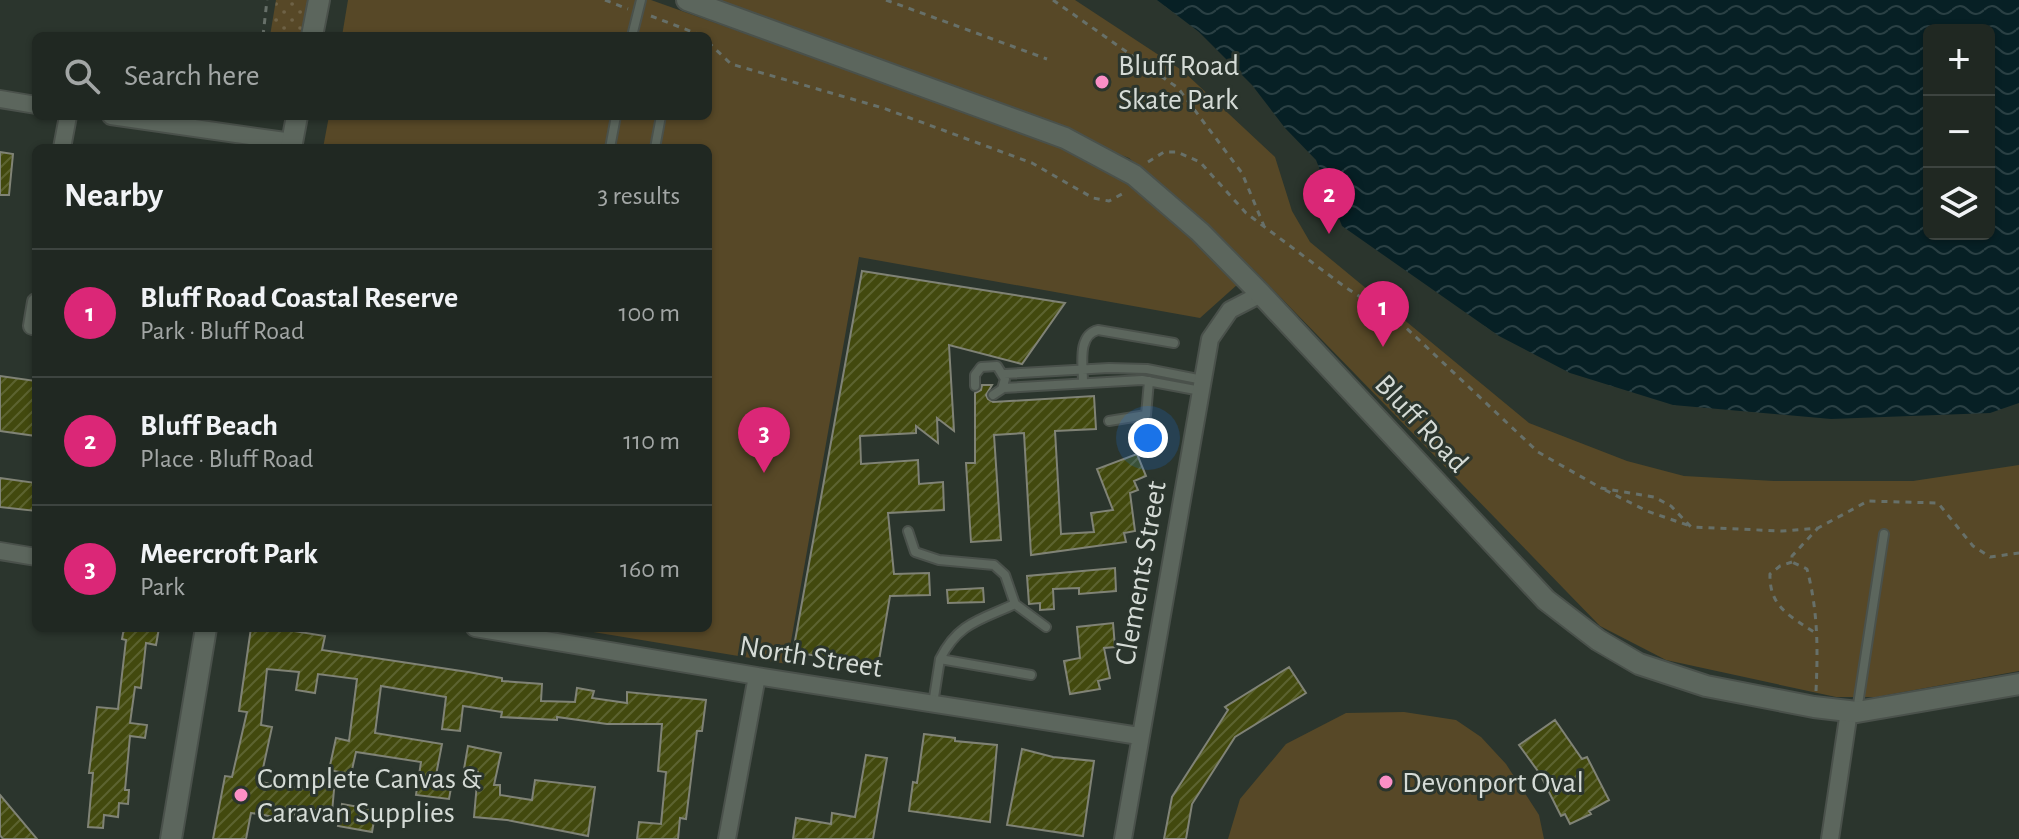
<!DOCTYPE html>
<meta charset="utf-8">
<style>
body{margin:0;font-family:"Alegreya Sans",sans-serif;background:#28302a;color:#f1f3f6}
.controls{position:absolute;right:24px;top:24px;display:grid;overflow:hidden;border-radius:12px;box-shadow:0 2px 6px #0004}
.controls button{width:72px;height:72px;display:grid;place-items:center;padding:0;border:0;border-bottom:2px solid #3d4440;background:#202822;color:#f1f3f6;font:40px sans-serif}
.you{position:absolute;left:1148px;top:438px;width:28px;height:28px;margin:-20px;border:6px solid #fff;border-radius:50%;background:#1a73e8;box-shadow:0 0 0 12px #1a73e833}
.badge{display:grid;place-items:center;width:52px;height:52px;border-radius:50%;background:#db2777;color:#fff;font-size:26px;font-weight:700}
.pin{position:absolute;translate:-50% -66px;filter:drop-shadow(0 2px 4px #0008)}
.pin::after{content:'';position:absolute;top:42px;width:28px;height:24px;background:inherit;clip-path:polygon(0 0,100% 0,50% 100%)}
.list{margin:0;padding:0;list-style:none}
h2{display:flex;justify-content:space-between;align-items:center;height:104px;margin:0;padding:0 32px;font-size:34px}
h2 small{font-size:26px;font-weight:400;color:#a2a6a5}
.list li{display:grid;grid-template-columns:52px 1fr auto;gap:24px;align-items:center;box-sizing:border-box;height:128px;padding:0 32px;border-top:2px solid #3d4440}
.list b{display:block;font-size:30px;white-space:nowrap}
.list p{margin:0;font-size:26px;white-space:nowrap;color:#a2a6a5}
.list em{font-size:26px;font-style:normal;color:#a2a6a5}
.icon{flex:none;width:44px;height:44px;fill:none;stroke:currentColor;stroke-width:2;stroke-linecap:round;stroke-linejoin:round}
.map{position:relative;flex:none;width:2019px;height:839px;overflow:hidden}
.search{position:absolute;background:#202822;box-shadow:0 2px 6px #0004;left:32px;top:32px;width:680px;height:88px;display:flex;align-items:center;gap:20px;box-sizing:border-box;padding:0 28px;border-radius:12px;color:#a2a6a5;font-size:30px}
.panel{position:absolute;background:#202822;box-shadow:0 2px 6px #0004;left:32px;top:144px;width:680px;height:488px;border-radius:12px}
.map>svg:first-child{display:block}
</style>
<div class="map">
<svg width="2019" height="839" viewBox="0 0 2019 839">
<defs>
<pattern id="grass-dots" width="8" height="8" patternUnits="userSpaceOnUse" patternTransform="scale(2)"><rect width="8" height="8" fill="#574827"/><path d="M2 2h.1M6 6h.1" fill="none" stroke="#6e6246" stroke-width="1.8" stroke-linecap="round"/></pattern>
<pattern id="water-waves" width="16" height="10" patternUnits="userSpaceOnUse" patternTransform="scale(2)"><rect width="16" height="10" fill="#072025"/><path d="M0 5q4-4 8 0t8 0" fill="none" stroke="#2a4044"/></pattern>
<pattern id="building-hatch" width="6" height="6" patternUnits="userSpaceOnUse" patternTransform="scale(2)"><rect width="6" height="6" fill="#42490e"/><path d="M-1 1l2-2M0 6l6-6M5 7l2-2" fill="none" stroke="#5c6330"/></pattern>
</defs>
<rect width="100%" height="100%" fill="#2b352d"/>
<path fill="url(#grass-dots)" d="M276,0H310L303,36H270Z"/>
<path fill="#574827" d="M348,0H651L1112,164L1238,284L1200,318L859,257L787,664L569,628H708V148H323L329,116H708V36H342Z
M712,0H1075L1183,71L1275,157L1292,211L1310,242L1529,423L1627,461L1684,476L1774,481H1913L2019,465V671L1876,697H1836L1666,660L1600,626L1255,271L1129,158Z
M1404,712L1456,720L1481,737L1506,764L1539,815L1544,839H1228L1240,799L1286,744L1346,713Z"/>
<path fill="url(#water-waves)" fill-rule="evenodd" d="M1157,0H2019V403L1990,413L1831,419L1673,405L1570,373L1499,336L1342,226L1316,160L1285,128L1252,85L1199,32ZM1929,30H1989V234H1929Z"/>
<path fill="url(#building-hatch)" stroke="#808376" stroke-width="2" d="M0,152L13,154L9,195H0Z
M862,271L1065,303L1022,364L949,345L954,431L937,418L938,443L916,426V433L860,436L861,464L918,460L919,484L943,482L944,510L888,513L894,574L929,573L930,595L890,596L878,666L793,652Z
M0,376L36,381V436L0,431Z
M982,385H992L986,395L988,399L993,402L1094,396L1096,429L1055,431L1061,534L1094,532L1091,513L1113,510L1097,469L1137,454L1146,476L1134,481L1138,490L1130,493L1135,531L1124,533L1126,542L1031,555L1024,433L994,435L1001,540L971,542L966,463H975V393L981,390Z
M0,478L36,483V511L0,507Z
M1115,568L1116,591L1079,594V588L1053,589L1054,609L1040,610V603L1029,604L1027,576Z
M983,588L984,602L948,603L947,590Z
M1113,623L1115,647L1104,648L1110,678L1098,681L1100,689L1070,694L1064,661L1080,658L1077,627Z
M124,628H159L156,645L146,643L141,688L135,687L130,723L147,725L145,738L130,736L125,790H129L128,804L119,803L118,817L104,815L103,828L88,827L93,773H89L97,707L118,709L126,640L122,639Z
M251,628H287V630L325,636L322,650L468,672L502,678V681L542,684L541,701L575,702L577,688L594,691L592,698L627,703V692L706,700L702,731H697L686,819L680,818L678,839H637L639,822L661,824L666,772L658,771L662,724H607L557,717V720L501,717L502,712L463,706L460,731L442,729L446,697L381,686L375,733L442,744L436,775L453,777L449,799L416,795L421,762L356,752L351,774L329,770L336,738L349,741L357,679L318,674L315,693L296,690L299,672L267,669L261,725L272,727L260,782L312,790L314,777L335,779L332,812L295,808L294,820L251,813L246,839H213L225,776L232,777L247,712L239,711Z
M1289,667L1306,693L1235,737L1192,804L1186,839H1164L1172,797L1228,710L1225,707Z
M1555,720L1582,759L1587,757L1609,800L1589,811L1591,814L1570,824L1565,814L1561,816L1540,774L1519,745Z
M924,734L955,738V741L997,745L990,822L909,811L913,782L917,783Z
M468,746L501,753L494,785H500V795L532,800L535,780L595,787L588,836L507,820L474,817L478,772L464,769Z
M1022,749L1053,757L1094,761L1083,836L1007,825Z
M866,755L887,758L873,839H793L796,818L831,824L832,813L855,817Z
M0,795L37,839H3L0,835Z
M342,804L376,810L372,832L338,826Z"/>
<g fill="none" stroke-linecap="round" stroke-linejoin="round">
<defs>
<path id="lane" d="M632,36L641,0
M610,148L616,116
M655,148L661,116
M1004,374L1109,368L1147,369L1203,380
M1083,382C1083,365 1077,335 1098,330L1174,343
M975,386V375L981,367L997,366L1005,379L1002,389L993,395
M1003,388L1142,380L1201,391
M1109,421L1146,415L1149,381
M908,531L915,552L939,560L994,565L1005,575L1015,604
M940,659C958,623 980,620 1015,604L1046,627
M933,704L940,659L1031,675
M1857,711L1884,534"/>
<path id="street" d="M0,99L36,105
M111,116L292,142
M62,148L68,116
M32,326L36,302
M0,551L36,557
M475,628L757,676L1139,736
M727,839L757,676
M1123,839L1210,339L1230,310L1261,294
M1830,839L1849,711"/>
<path id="secondary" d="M687,0L1065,138L1134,175L1200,232L1261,294L1546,600L1598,640L1639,664L1706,686L1814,707L1857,712L2019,684
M312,36L319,0
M291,148L297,116
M171,839L206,628"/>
</defs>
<use href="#lane" stroke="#4a514b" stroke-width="12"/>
<use href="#street" stroke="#4a514b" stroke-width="20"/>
<use href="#secondary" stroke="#4a514b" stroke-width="24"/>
<path stroke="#677069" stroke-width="3" stroke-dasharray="6 6" stroke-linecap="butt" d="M605,0L628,9
M886,0L1047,59
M1053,0L1178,88L1242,173L1264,226
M651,16L703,36
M263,36L267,0
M708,42L731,64L883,108L1032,163L1093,198L1109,201L1122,194L1125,189
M1148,162L1164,152H1177L1200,162L1246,213L1345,287L1402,324L1538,452L1601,488L1654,497L1671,506L1691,527L1782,531L1818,528L1868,501L1938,503L1973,546L1990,557L2019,553
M1605,490L1647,511L1690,526
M1792,562L1780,566L1770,574C1769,608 1792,617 1817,634
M1816,691C1818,649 1818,611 1807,569L1792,562V556L1818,528"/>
<use href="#lane" stroke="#5c665d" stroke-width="8"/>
<use href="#street" stroke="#5c665d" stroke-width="16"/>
<use href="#secondary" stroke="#5c665d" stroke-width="20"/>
</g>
<g fill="#fb8fc6" stroke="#2b352d" stroke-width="3">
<circle cx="1102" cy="82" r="8"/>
<circle cx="1386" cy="782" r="8"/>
<circle cx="241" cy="795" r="8"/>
</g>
<g text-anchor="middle" stroke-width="6" stroke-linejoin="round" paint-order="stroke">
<g font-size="30" fill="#d5dbd6" stroke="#2b352d" text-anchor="start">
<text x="1118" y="75">Bluff Road<tspan x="1118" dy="34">Skate Park</tspan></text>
<text x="257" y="788">Complete Canvas &amp;<tspan x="257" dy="34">Caravan Supplies</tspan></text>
<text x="1402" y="792">Devonport Oval</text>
</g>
<g font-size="30" fill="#d5dbd6" stroke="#2b352d">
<text transform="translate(1422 423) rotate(47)" y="10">Bluff Road</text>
<text transform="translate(1140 573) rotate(-80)" y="10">Clements Street</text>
<text transform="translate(811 656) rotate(9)" y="10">North Street</text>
</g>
</g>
</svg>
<div class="controls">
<button>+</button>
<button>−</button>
<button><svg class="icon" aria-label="layers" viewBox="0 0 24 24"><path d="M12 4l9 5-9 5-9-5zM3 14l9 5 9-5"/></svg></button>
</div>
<div class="you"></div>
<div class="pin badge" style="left:1383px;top:347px">1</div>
<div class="pin badge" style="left:1329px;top:234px">2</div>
<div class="pin badge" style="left:764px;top:473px">3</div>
<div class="search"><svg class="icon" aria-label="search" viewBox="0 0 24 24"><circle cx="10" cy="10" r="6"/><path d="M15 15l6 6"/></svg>Search here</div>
<section class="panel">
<h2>Nearby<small>3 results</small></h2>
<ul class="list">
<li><span class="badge">1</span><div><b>Bluff Road Coastal Reserve</b><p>Park · Bluff Road</p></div><em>100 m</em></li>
<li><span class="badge">2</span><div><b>Bluff Beach</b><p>Place · Bluff Road</p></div><em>110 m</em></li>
<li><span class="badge">3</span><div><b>Meercroft Park</b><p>Park</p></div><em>160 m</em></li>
</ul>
</section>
</div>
